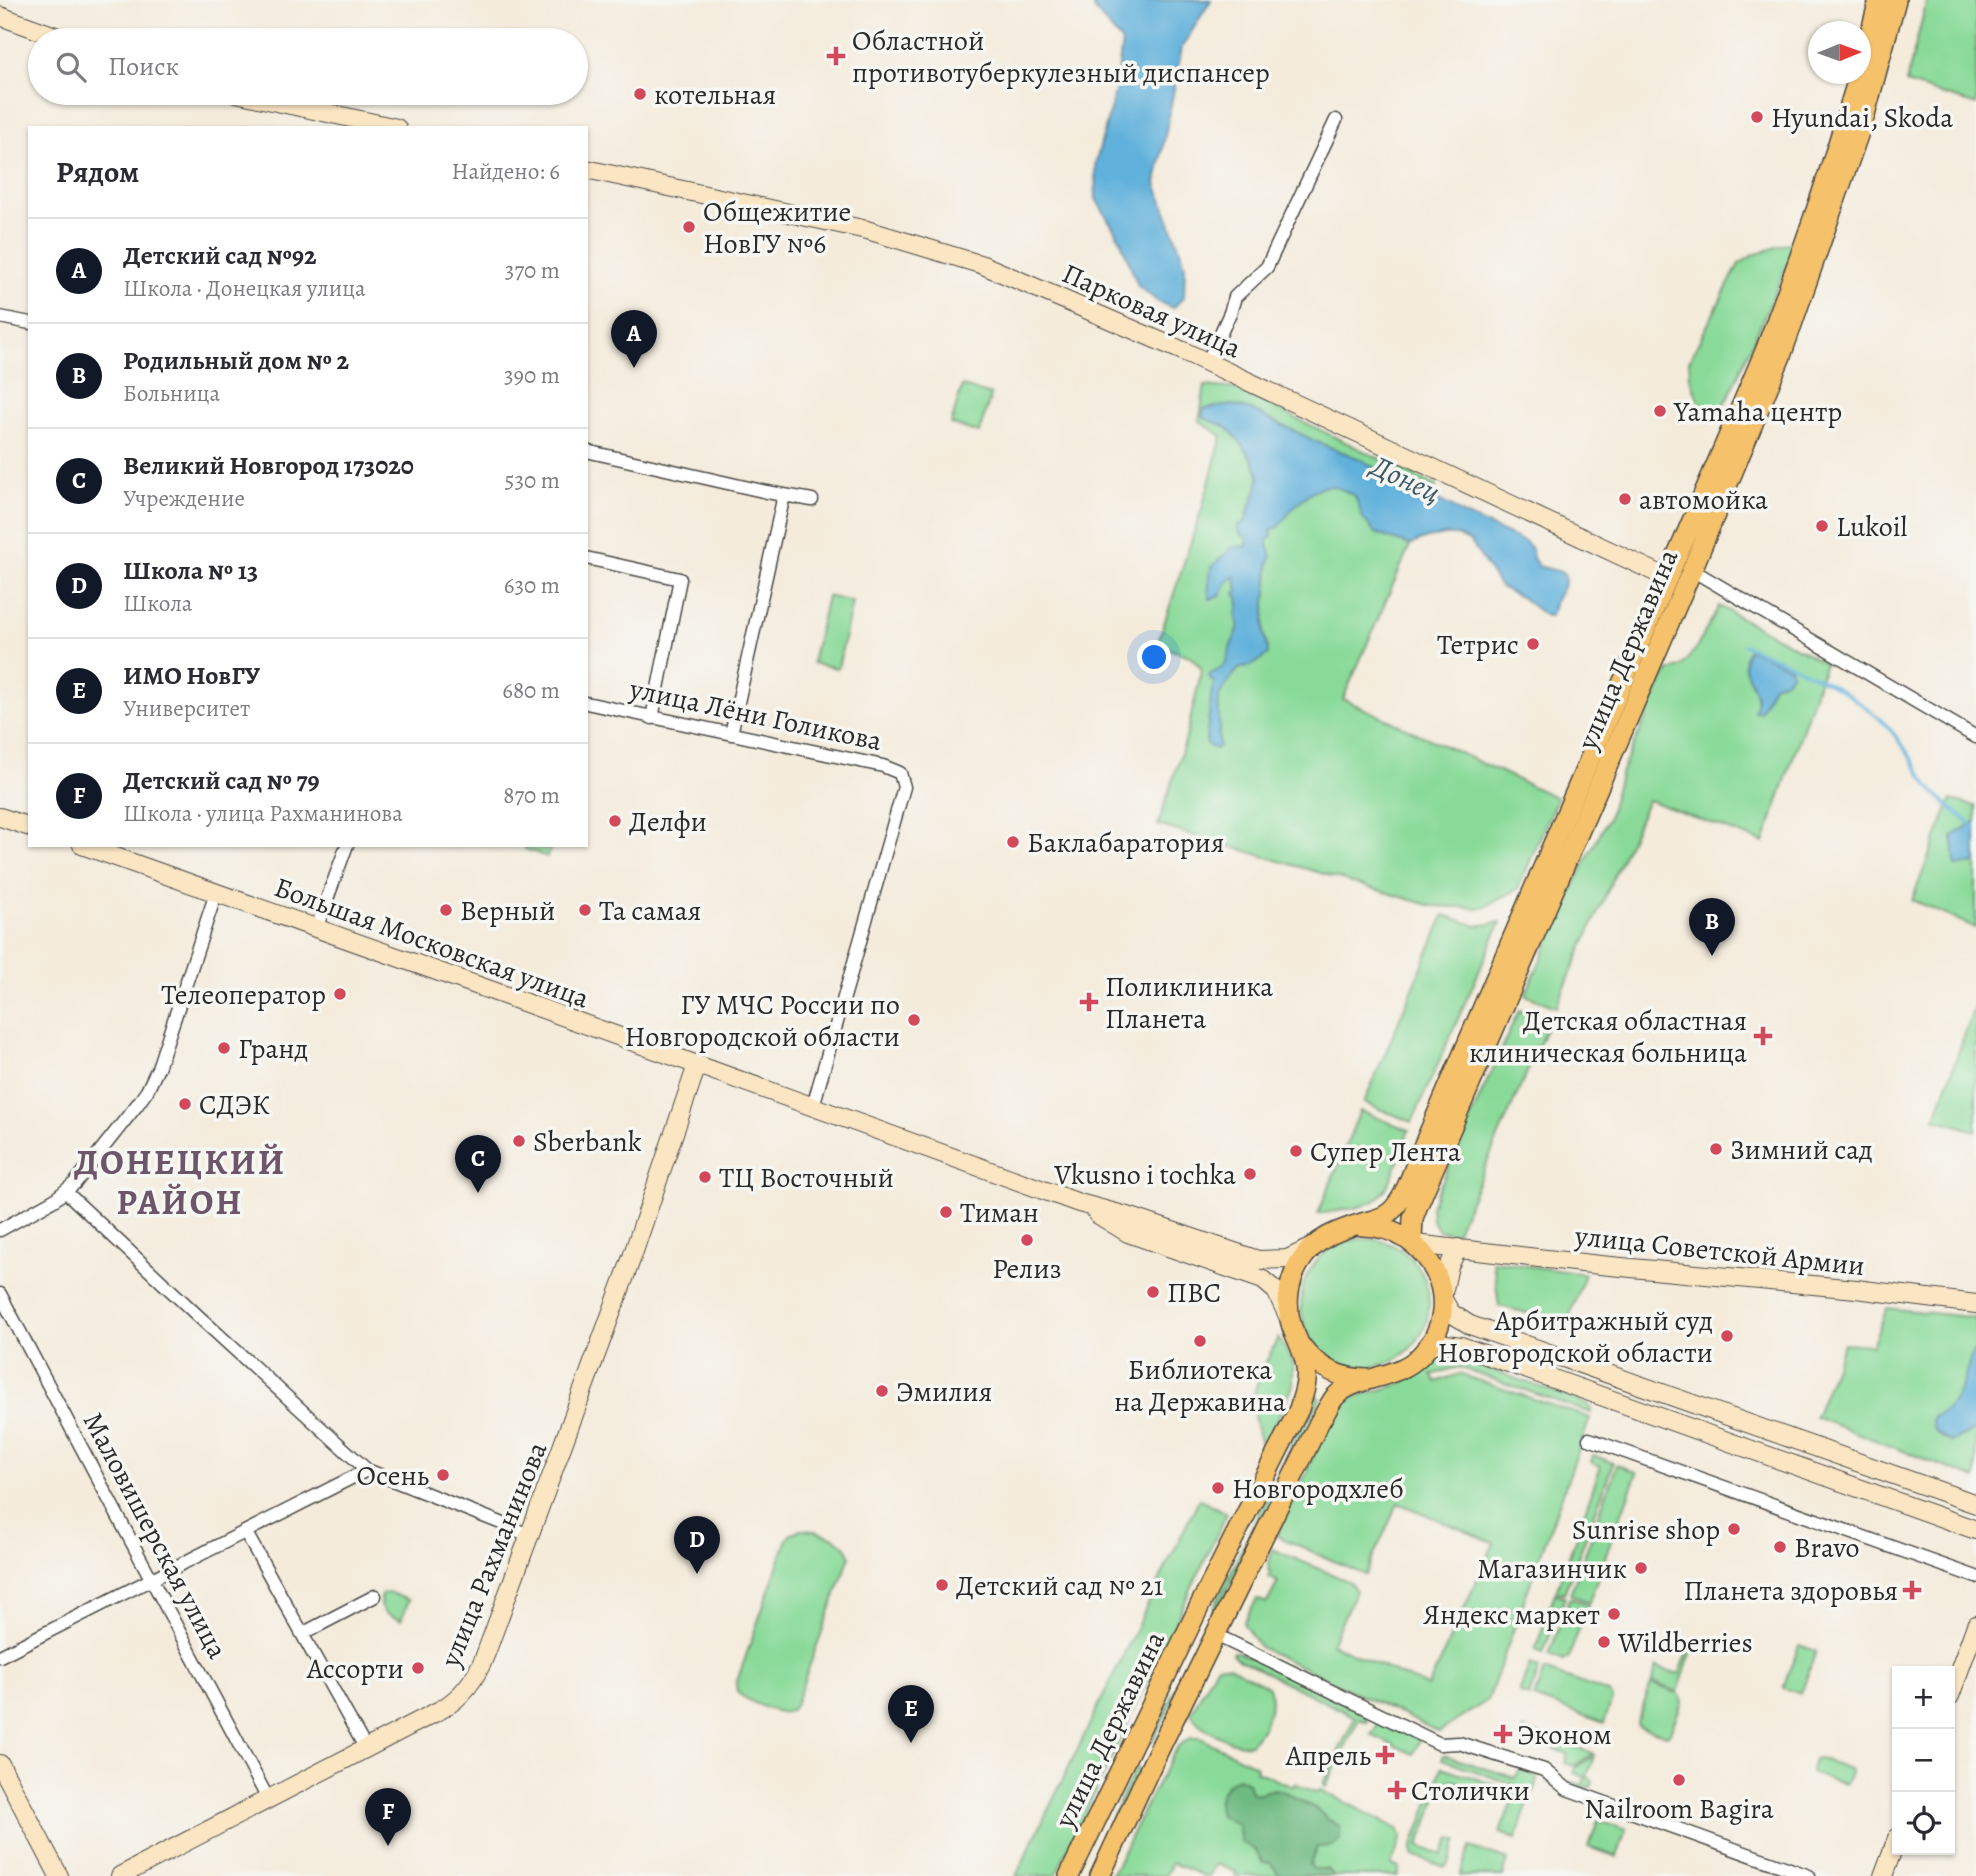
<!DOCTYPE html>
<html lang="ru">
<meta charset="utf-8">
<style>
body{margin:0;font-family:Alegreya,serif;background:#f2f2f3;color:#2b2b33}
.controls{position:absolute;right:21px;bottom:21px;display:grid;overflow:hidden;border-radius:0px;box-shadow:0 2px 5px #0004}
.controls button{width:63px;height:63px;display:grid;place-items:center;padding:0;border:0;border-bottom:2px solid #e1e1e2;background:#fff;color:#2b2b33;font:35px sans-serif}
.compass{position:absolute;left:1808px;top:21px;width:63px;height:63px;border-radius:50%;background:#fff;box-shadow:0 2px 5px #0004;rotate:89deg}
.you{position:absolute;left:1155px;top:658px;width:24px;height:24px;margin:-18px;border:5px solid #fff;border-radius:50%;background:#1a73e8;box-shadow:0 0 0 10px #1a73e833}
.badge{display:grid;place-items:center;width:46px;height:46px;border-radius:50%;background:#111827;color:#fff;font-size:23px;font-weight:700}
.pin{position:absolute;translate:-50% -58px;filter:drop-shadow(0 2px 4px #0008)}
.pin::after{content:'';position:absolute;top:37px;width:24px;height:21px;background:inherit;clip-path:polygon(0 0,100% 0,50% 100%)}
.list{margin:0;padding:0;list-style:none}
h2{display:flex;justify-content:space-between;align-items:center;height:91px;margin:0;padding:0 28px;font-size:30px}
h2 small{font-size:23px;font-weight:400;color:#7c7c81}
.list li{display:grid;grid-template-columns:46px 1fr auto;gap:21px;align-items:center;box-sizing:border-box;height:105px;padding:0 28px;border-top:2px solid #e1e1e2}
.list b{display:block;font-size:26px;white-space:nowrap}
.list p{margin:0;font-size:23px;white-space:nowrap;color:#7c7c81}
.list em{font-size:23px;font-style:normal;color:#7c7c81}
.icon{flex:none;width:38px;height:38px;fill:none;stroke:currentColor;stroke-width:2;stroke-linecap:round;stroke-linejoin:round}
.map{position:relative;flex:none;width:1976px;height:1876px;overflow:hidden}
.search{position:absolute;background:#fff;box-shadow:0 2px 5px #0004;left:28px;top:28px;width:560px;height:77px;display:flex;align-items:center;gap:18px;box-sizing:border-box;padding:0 24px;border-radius:38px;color:#7c7c81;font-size:26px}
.panel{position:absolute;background:#fff;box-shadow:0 2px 5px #0004;left:28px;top:126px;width:560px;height:721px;border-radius:0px}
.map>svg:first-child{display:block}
</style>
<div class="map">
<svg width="1976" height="1876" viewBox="0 0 1976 1876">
<rect width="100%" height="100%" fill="#f6f6f2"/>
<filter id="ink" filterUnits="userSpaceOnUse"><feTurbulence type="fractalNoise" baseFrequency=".0143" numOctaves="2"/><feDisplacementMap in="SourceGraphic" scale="14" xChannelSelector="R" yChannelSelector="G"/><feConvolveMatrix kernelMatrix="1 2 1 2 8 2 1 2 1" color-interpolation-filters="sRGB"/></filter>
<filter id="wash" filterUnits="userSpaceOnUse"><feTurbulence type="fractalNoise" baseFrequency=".00686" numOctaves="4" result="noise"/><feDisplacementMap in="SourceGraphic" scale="28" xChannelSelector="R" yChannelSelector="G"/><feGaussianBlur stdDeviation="1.57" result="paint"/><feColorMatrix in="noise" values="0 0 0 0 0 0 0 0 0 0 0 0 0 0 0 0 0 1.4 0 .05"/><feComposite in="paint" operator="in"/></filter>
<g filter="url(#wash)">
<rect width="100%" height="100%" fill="#f4ebdb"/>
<path fill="#89da99" stroke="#5a8262" stroke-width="2" d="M1927,0H1976V105L1906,83Z
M1794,241L1795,247L1728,398L1712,420L1708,421L1705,418L1690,377L1689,361L1739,264L1754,255Z
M962,386L991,395L979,433L951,424Z
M1205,386L1236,389L1436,486L1343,699L1557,798L1518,889L1483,908L1432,906L1158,825L1186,738L1202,669L1190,656L1157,645L1202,508L1222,436L1199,421Z
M827,596L852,602L838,668L812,663Z
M1719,606L1825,663L1764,843L1648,800L1556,1007L1525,995L1587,858L1608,819L1620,775L1666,673L1682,666L1697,647Z
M1951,800L1976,806V928L1912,900Z
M526,845L551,847L547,857L525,849Z
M1444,915L1477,926L1501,922L1412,1122L1364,1103Z
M1976,1002V1131L1935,1119Z
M1519,1010L1549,1022L1456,1233L1439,1230L1432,1220L1431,1206Z
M1360,1111L1409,1130C1402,1148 1392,1188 1377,1199C1365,1209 1333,1211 1318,1214Z
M1301 1303a64 64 0 1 1 128 0a64 64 0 1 1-128 0Z
M1493,1261L1585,1274L1567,1323L1499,1306Z
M1887,1308L1976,1318V1479L1815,1417L1844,1343L1872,1345Z
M1278,1338L1293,1361V1386L1263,1449C1244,1397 1255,1385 1278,1338Z
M1445,1355L1473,1363L1587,1404L1591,1409V1413L1458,1367L1432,1375L1436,1382L1459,1374L1590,1418L1488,1700L1439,1732L1259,1647L1243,1623L1257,1599L1267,1603L1278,1582L1269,1577L1271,1572L1268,1570L1272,1549L1348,1581L1356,1591L1331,1644L1428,1687L1494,1543L1398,1503L1365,1575L1277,1536L1337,1405C1357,1392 1378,1393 1399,1384C1417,1376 1423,1360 1445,1355Z
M1317,1395L1320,1399L1152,1743L1150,1741L1315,1396Z
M1593,1455L1613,1463L1592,1521L1582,1519L1601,1466L1591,1462Z
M1617,1464L1637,1473L1615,1531L1596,1523Z
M1199,1499L1227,1513L1055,1876H1016Z
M1582,1521L1590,1526L1564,1593L1556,1591Z
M1595,1527L1614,1533L1589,1602L1570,1594Z
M800,1530C816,1529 847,1539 850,1556L795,1705C791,1710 791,1711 785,1712C775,1714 744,1699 737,1692L736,1684L787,1539L791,1534Z
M390,1593L409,1600L401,1620L386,1614L380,1606L382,1594Z
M1555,1593L1565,1597L1543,1653L1535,1650Z
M1571,1598L1588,1604L1569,1657L1564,1661L1549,1655L1569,1599Z
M1694,1644L1678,1692L1652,1682L1657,1667L1679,1674L1691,1645Z
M1799,1645L1816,1651L1801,1694L1783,1688Z
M1233,1652H1238L1365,1714L1367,1722L1359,1719L1326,1786L1323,1784L1355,1717L1236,1658L1232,1654Z
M1530,1664L1539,1668L1529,1697L1519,1693Z
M1217,1665L1229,1666L1269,1687C1276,1705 1262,1730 1251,1744C1235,1747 1196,1728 1191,1712Z
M1544,1670L1609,1693L1612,1699L1604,1723L1534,1698Z
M1651,1684L1678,1693L1681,1697L1682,1703L1670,1732L1667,1735L1638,1726L1637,1723Z
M1380,1721L1421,1738L1413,1754L1371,1735Z
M1524,1729L1593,1753V1754L1574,1766L1565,1763L1568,1754L1531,1740L1532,1735L1523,1732Z
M1191,1738H1200L1257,1766L1256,1771L1293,1787L1295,1783L1315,1792L1321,1790L1398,1829L1402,1837L1391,1865L1400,1868L1398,1876H1235L1236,1872L1216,1864L1210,1875L1204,1876L1172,1863L1165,1876H1111L1152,1793L1178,1746Z
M1444,1755L1515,1778L1520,1770L1538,1777L1533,1792L1442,1759Z
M1594,1756L1587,1776L1593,1782L1591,1787L1581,1789L1571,1785L1572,1782L1583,1785L1585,1777L1574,1773L1576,1767Z
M1819,1758L1849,1769L1850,1772L1845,1784L1812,1774L1811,1770L1814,1759Z
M1442,1767L1530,1797L1516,1839L1500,1833L1512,1801L1451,1780L1450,1783L1443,1781L1419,1846L1442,1855L1451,1838L1458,1840L1449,1864L1445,1867L1413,1856L1412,1848Z
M1136,1768L1141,1771L1090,1876H1084Z
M1598,1820L1626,1830L1617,1857L1589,1847Z
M1470,1847L1508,1860L1503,1876H1460Z"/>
<path fill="#6eba81" stroke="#4c7256" stroke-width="2" d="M1238,1777L1248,1782L1251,1792L1255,1794L1274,1789L1283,1791L1318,1810L1327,1819L1340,1826V1839L1332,1846L1317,1847L1310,1864L1313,1869H1327L1333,1876H1280L1271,1863H1263L1255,1850L1241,1842L1238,1825L1220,1815C1215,1799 1222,1785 1238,1777Z"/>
<path fill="#60b1db" stroke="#466e83" stroke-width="2" d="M1094,0H1211L1182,47L1156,183L1185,264L1184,297L1173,308L1158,302L1138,286L1120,239L1096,199L1095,165L1116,88L1122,42L1094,9Z
M1232,405L1251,410L1317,442L1360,459L1390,477L1451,506L1460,513L1525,542L1531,547L1533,558L1538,566L1561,572L1565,576C1565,589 1558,594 1554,604C1553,608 1553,612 1550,616H1546L1522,598L1500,587L1471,542L1456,535H1446L1427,538L1410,545L1383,536L1374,532L1363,518L1355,496C1347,492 1338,486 1329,486C1309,486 1288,513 1278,528H1273L1271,532L1272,536L1267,540L1272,557L1269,561C1269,585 1264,607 1264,632C1264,640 1268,646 1268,654C1262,658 1255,666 1247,667C1245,668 1243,667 1241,668C1233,671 1225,689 1219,695V746L1216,749L1209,746L1206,741L1212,690L1215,681H1211L1209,675C1214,672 1220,670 1224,665C1228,660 1228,655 1230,649C1233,636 1243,630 1236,616C1239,608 1241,600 1235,593L1238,591L1235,576L1226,583L1220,596L1210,599C1207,593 1209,590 1209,583C1207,564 1222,559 1233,547L1247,546V538L1239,533L1238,525L1245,522L1247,518C1249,505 1259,491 1259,477C1258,464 1236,435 1226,427C1219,422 1208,422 1202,416L1204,409Z
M1748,650L1757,652L1790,667L1792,672L1787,680L1773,685L1760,712L1754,711C1765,687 1734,673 1748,650Z
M1976,821V863L1955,866L1953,836Z
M1976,1350V1432L1973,1431L1951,1442C1941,1437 1929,1430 1933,1417C1962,1406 1964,1377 1973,1351Z"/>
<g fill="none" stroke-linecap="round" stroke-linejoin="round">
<path stroke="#60b1db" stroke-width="3.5" d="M1744,645C1790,664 1848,687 1884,723C1902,741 1914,764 1928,785C1940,801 1960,815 1976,828"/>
</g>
</g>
<g filter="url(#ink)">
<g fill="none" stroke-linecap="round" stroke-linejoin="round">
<defs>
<path id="street" d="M0,317L30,323
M1207,363L1230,313L1235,297L1267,267L1336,120
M586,451L767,492L812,500
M586,558L680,579L652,718
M1692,570L1976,737
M586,703L883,766L900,773L904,787L813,1106
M731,734L784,495
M316,929L347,845
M66,1192L197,1315L367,1470L506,1525L530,1536
M0,1230L54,1200L75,1183L137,1105L147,1091L158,1068L216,893
M0,1294L268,1799
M1589,1439L1976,1577
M246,1533L366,1749
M302,1634L375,1596
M1216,1635L1440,1744L1459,1743L1544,1770L1567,1789L1809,1876
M0,1656L367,1470"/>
<path id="secondary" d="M0,16L66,40
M236,93L397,128
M586,169L867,230L983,265L1183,351L1668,578
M0,817L30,827
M82,845L504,995L1079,1203L1134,1218L1258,1260L1287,1259L1310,1248
M1097,1214L1128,1233L1263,1280L1276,1291L1288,1316
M1415,1244L1600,1265L1856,1289L1976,1304
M1458,1248L1449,1266L1442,1298L1451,1313L1470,1325L1976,1504
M1429,1345L1439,1343L1461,1346L1976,1530
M1950,1696L1976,1625
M0,1764L59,1876
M120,1876L442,1709C464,1696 477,1677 486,1653L632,1257L697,1065
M1883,1876L1897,1838"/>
<path id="primary" d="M1412,1242L1413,1218L1418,1205L1692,570L1781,356L1864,118L1896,0
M1303,1348C1319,1369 1342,1379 1368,1379
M1069,1876L1201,1603L1299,1409C1303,1395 1308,1383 1306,1367C1305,1354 1297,1340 1292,1327C1285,1306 1288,1282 1299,1264C1314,1238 1339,1230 1365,1222C1374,1220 1383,1218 1390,1212C1406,1198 1413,1169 1422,1149L1765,351C1809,235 1849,120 1879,0
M1100,1876L1152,1764L1320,1421C1325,1414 1329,1405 1334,1398C1354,1375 1395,1381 1420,1356C1470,1306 1430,1226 1362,1226"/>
</defs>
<use href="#street" stroke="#494845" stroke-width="15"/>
<use href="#secondary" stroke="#494845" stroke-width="20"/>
<use href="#primary" stroke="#494845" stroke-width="22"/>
<use href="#street" stroke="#fff" stroke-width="12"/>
<use href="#secondary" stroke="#fbe6c4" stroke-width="18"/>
<use href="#primary" stroke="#f5c16b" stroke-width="19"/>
</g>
</g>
<g fill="#d1495b" stroke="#f6f6f2" stroke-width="2.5">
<path d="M832.5 45.5h7v7h7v7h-7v7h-7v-7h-7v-7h7z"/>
<circle cx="640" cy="94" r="7"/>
<circle cx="1757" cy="117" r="7"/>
<circle cx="689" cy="227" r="7"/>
<circle cx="1660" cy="411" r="7"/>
<circle cx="1625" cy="499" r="7"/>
<circle cx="1822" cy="526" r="7"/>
<circle cx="1533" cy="644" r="7"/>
<circle cx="615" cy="821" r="7"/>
<circle cx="1013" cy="842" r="7"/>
<circle cx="446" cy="910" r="7"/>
<circle cx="585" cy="910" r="7"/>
<circle cx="340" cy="994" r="7"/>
<path d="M1085.5 991.5h7v7h7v7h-7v7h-7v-7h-7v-7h7z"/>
<circle cx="914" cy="1020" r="7"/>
<path d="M1759.5 1025.5h7v7h7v7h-7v7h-7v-7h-7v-7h7z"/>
<circle cx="224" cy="1048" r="7"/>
<circle cx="185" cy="1104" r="7"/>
<circle cx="519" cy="1141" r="7"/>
<circle cx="1716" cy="1149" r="7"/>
<circle cx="1296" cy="1151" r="7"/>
<circle cx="1250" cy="1174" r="7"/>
<circle cx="705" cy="1177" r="7"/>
<circle cx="946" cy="1212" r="7"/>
<circle cx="1027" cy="1240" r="7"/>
<circle cx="1153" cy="1292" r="7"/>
<circle cx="1727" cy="1336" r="7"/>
<circle cx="1200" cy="1341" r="7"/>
<circle cx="882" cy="1391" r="7"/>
<circle cx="443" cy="1475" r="7"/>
<circle cx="1218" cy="1488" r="7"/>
<circle cx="1734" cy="1529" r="7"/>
<circle cx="1780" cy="1547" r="7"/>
<circle cx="1641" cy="1568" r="7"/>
<circle cx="942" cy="1585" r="7"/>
<path d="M1908.5 1579.5h7v7h7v7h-7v7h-7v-7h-7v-7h7z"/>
<circle cx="1614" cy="1614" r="7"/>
<circle cx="1604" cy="1642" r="7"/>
<circle cx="418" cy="1668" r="7"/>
<path d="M1499.5 1723.5h7v7h7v7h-7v7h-7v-7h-7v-7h7z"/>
<path d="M1381.5 1744.5h7v7h7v7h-7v7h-7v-7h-7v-7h7z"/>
<circle cx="1679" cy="1780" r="7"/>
<path d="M1393.5 1779.5h7v7h7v7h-7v7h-7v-7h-7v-7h7z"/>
</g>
<g text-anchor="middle" stroke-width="7" stroke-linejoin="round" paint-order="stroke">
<g font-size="28" fill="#2b2b2b" stroke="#f6f6f2" text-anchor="start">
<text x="852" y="50">Областной<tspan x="852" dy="32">противотуберкулезный диспансер</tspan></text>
<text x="654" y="104">котельная</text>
<text x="1771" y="127">Hyundai, Skoda</text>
<text x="703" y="221">Общежитие<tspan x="703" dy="32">НовГУ №6</tspan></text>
<text x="1674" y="421">Yamaha центр</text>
<text x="1639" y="509">автомойка</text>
<text x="1836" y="536">Lukoil</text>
<text x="1519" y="654" text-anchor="end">Тетрис</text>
<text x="629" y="831">Делфи</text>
<text x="1027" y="852">Баклабаратория</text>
<text x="460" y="920">Верный</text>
<text x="599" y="920">Та самая</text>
<text x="1105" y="996">Поликлиника<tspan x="1105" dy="32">Планета</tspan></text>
<text x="326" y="1004" text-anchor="end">Телеоператор</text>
<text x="900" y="1014" text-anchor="end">ГУ МЧС России по<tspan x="900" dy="32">Новгородской области</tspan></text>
<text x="1747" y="1030" text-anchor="end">Детская областная<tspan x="1747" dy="32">клиническая больница</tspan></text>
<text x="238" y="1058">Гранд</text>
<text x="199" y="1114">СДЭК</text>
<text x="533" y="1151">Sberbank</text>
<text x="1730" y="1159">Зимний сад</text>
<text x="1310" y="1161">Супер Лента</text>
<text x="1236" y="1184" text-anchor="end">Vkusno i tochka</text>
<text x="719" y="1187">ТЦ Восточный</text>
<text x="960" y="1222">Тиман</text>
<text x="1027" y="1278" text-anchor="middle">Релиз</text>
<text x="1167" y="1302">ПВС</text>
<text x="1713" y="1330" text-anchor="end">Арбитражный суд<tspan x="1713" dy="32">Новгородской области</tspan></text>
<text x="1200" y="1379" text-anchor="middle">Библиотека<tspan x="1200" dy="32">на Державина</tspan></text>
<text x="896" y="1401">Эмилия</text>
<text x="429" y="1485" text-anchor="end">Осень</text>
<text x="1232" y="1498">Новгородхлеб</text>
<text x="1720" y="1539" text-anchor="end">Sunrise shop</text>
<text x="1794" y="1557">Bravo</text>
<text x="1627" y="1578" text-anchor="end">Магазинчик</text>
<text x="956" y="1595">Детский сад № 21</text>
<text x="1898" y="1600" text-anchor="end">Планета здоровья</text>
<text x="1600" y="1624" text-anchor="end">Яндекс маркет</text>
<text x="1618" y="1652">Wildberries</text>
<text x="404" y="1678" text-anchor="end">Ассорти</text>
<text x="1517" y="1744">Эконом</text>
<text x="1371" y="1765" text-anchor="end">Апрель</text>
<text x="1411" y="1800">Столички</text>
<text x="1679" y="1818" text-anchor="middle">Nailroom Bagira</text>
</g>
<g font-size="28" fill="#2b2b2b" stroke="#f6f6f2">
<text transform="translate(1152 310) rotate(24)" y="10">Парковая улица</text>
<text transform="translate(1627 649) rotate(-67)" y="10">улица Державина</text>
<text transform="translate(756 714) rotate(12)" y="10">улица Лёни Голикова</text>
<text transform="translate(432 942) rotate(20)" y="10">Большая Московская улица</text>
<text transform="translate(1720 1250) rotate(6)" y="10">улица Советской Армии</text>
<text transform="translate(156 1535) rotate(62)" y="10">Маловишерская улица</text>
<text transform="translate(493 1554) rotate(-68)" y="10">улица Рахманинова</text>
<text transform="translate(1109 1729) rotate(-64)" y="10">улица Державина</text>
</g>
<g font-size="30" font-style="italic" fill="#3e5a69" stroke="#f6f6f2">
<text transform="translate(1406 479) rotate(25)" y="10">Донец</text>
</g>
<g font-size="35" font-weight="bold" letter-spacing="2" fill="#6e566a" stroke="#f6f6f2">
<text x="180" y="1174">ДОНЕЦКИЙ<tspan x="180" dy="40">РАЙОН</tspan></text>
</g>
</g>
</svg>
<div class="controls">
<button>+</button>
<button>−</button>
<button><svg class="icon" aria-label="locate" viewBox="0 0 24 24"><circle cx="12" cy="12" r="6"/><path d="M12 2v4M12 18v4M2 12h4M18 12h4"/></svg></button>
</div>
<svg class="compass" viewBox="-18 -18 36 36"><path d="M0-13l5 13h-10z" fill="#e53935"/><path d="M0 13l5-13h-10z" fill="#7c7c81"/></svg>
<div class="you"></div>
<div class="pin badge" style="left:634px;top:368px">A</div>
<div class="pin badge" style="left:1712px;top:956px">B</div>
<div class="pin badge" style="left:478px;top:1193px">C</div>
<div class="pin badge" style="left:697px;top:1574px">D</div>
<div class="pin badge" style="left:911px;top:1743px">E</div>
<div class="pin badge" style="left:388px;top:1846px">F</div>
<div class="search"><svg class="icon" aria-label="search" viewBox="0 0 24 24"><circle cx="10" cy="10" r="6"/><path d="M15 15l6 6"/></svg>Поиск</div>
<section class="panel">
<h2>Рядом<small>Найдено: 6</small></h2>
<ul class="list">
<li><span class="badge">A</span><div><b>Детский сад №92</b><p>Школа · Донецкая улица</p></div><em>370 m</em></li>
<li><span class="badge">B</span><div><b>Родильный дом № 2</b><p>Больница</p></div><em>390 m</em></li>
<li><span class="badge">C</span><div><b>Великий Новгород 173020</b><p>Учреждение</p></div><em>530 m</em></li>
<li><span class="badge">D</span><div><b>Школа № 13</b><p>Школа</p></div><em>630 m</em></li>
<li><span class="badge">E</span><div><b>ИМО НовГУ</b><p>Университет</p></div><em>680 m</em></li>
<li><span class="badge">F</span><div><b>Детский сад № 79</b><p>Школа · улица Рахманинова</p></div><em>870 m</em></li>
</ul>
</section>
</div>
